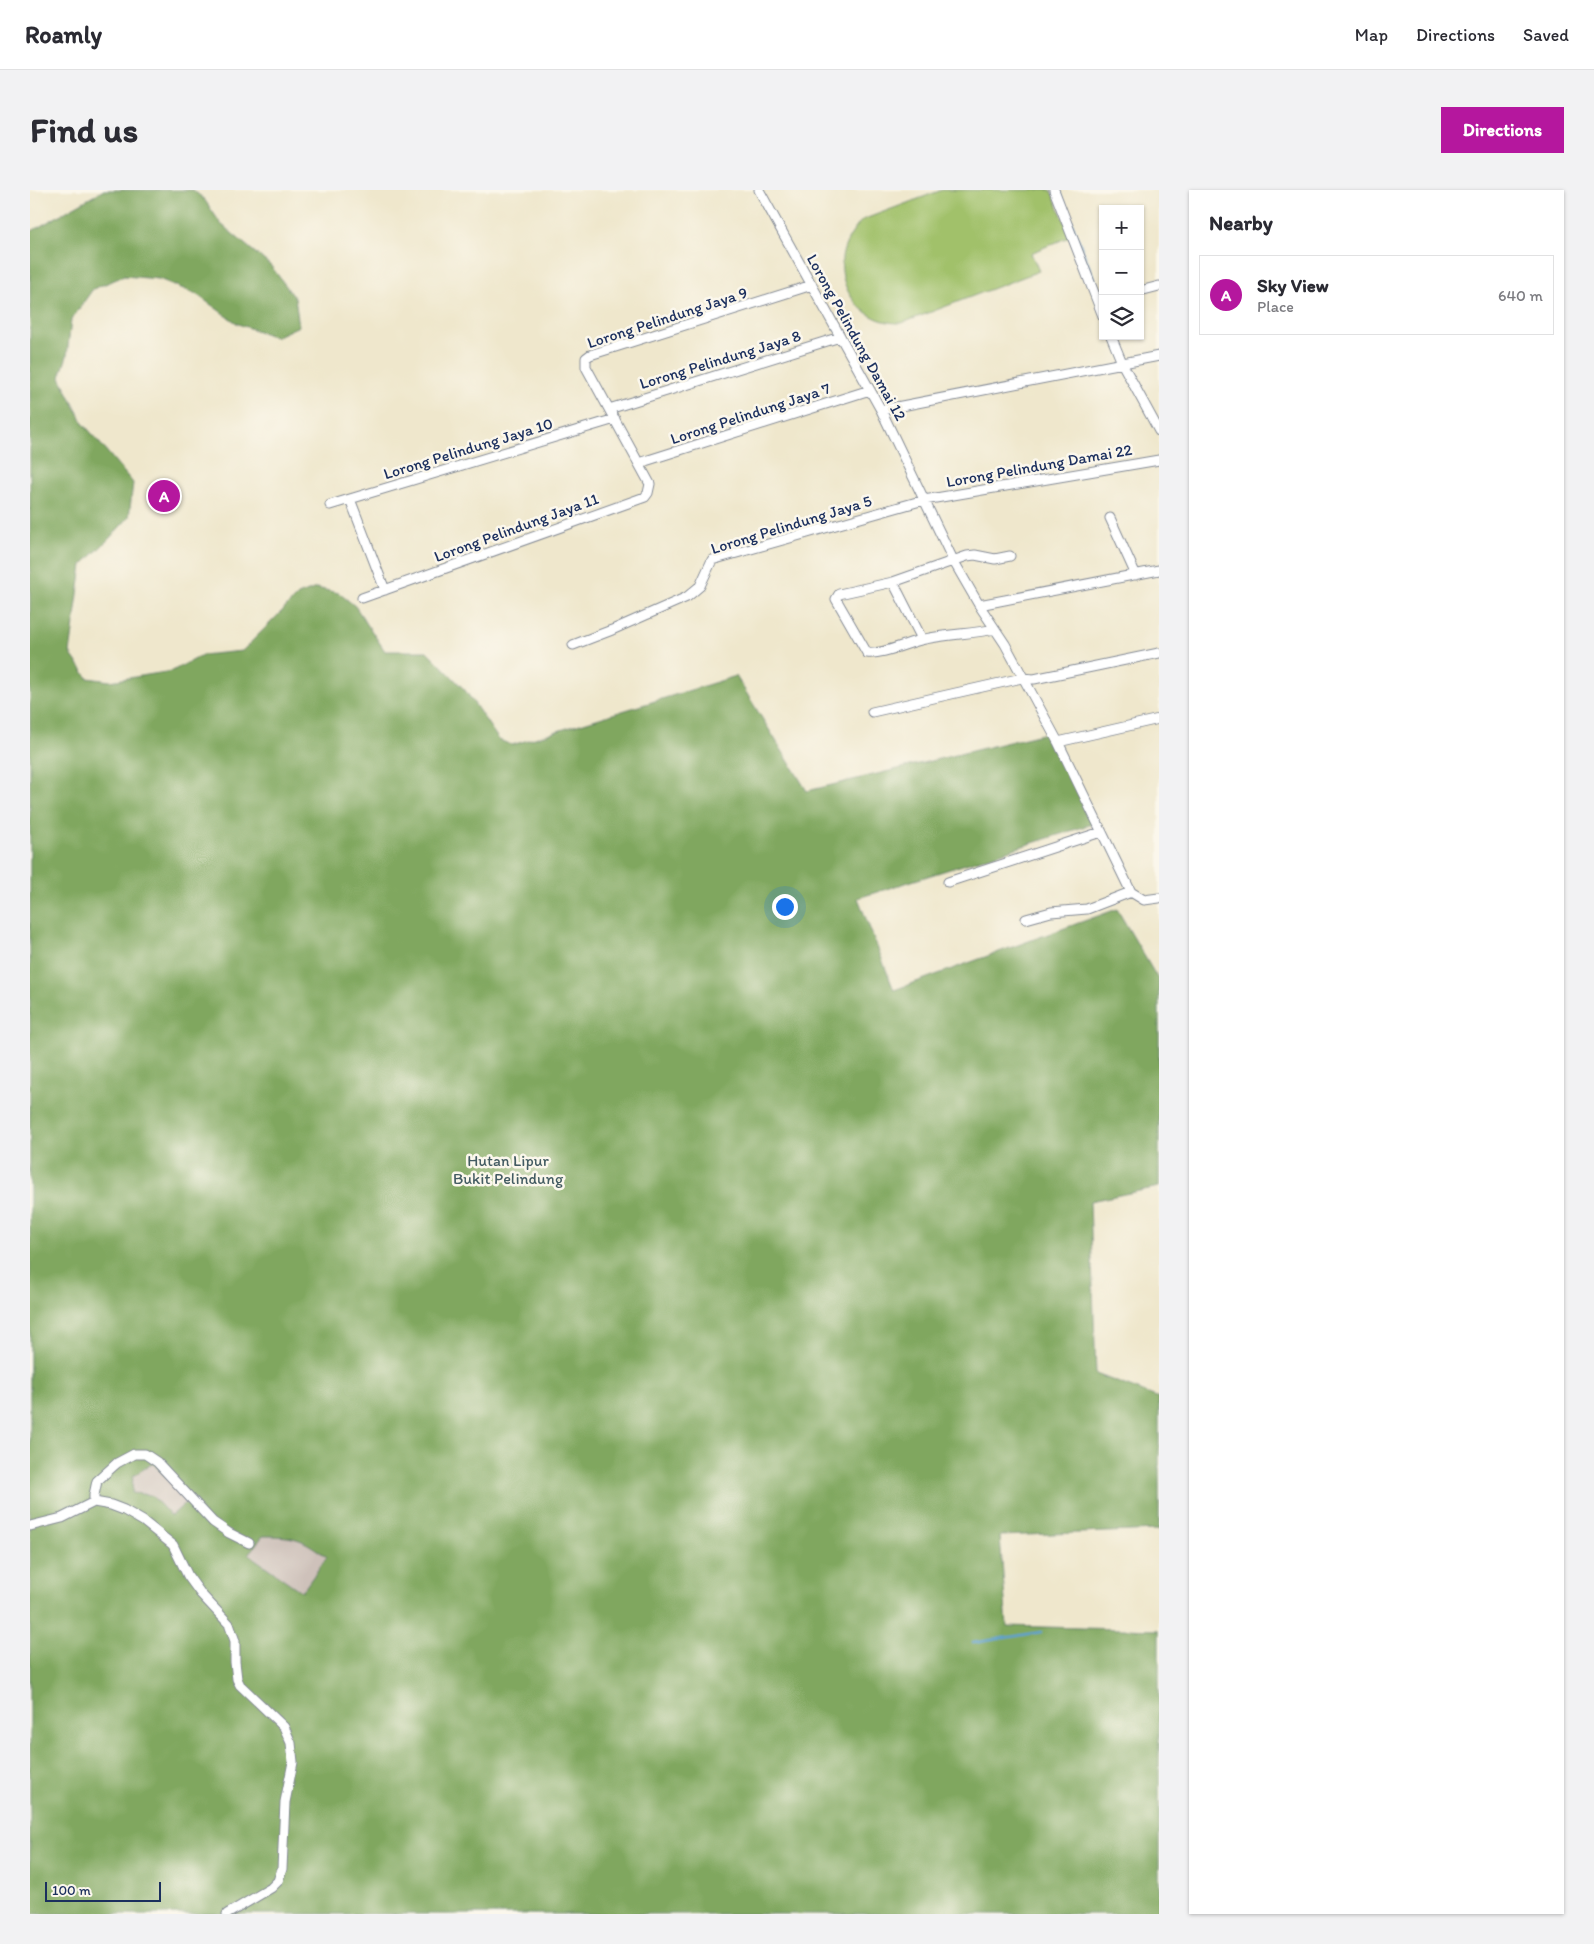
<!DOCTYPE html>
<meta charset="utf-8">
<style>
body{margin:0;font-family:Itim,sans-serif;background:#f2f2f3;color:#2b2b33}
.controls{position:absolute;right:15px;top:15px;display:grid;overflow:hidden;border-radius:0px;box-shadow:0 1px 4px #0004}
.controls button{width:45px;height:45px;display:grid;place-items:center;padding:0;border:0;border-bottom:1px solid #e1e1e2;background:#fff;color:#2b2b33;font:25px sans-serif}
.scale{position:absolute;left:15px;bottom:12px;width:116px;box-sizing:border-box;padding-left:5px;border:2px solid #1b2f5e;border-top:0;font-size:14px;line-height:18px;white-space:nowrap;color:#1b2f5e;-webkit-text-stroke:4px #fbf7ec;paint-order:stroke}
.you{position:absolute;left:754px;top:716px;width:18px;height:18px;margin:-12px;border:4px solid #fff;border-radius:50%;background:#1a73e8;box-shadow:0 0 0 8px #1a73e833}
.badge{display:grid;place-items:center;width:32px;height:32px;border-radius:50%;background:#b5179e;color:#fff;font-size:16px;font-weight:700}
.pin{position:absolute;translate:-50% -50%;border:2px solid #fff;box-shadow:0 1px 5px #0006}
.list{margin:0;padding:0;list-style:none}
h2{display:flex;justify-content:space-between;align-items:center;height:65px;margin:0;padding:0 20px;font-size:21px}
h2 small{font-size:16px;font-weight:400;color:#7c7c81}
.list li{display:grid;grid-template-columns:32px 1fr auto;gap:15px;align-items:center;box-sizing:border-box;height:80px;margin:0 10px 10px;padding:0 10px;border:1px solid #e1e1e2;border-radius:0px}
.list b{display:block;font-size:19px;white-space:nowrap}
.list p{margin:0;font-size:16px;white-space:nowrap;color:#7c7c81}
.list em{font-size:16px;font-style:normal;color:#7c7c81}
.icon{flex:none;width:28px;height:28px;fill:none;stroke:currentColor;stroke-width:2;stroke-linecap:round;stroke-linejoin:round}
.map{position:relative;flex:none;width:1129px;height:1724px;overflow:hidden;border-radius:0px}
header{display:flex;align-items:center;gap:30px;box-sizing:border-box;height:70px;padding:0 25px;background:#fff;border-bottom:1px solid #e1e1e2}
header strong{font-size:24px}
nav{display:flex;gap:28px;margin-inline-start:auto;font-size:18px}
.intro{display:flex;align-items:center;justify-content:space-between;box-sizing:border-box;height:120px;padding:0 30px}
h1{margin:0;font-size:35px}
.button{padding:12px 22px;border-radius:0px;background:#b5179e;color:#fff;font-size:18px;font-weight:700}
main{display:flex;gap:30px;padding:0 30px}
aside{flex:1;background:#fff;border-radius:0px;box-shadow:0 1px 4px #0004}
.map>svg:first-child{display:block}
</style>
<header>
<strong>Roamly</strong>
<nav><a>Map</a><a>Directions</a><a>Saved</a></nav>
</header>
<div class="intro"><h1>Find us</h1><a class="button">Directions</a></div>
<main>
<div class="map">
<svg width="1129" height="1724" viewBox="0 0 1129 1724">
<rect width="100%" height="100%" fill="#fbf7ec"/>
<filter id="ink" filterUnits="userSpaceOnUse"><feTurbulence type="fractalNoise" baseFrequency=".02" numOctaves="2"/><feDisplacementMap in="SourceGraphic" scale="10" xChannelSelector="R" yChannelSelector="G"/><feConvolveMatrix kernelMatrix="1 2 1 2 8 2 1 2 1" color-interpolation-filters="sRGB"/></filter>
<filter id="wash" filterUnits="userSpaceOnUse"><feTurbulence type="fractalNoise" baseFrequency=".0096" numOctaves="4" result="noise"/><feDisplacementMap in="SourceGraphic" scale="20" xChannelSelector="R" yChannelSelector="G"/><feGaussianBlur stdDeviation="1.12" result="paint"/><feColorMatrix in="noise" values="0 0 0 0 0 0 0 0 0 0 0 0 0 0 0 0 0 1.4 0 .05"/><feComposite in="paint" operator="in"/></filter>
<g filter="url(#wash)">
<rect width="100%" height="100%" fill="#efe7cc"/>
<path fill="#cec1ba" d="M123,1272L158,1311L141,1326L121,1305L102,1304L103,1286Z
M233,1346H260L278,1353L298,1366L272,1402L218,1364Z"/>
<path fill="#a1c16a" stroke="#5e7864" d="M912,0H1021L1041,46L1001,63L1009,81L872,133C837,135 808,104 812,68C814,53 823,41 832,30Z"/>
<path fill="#80a75e" stroke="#4e6b5e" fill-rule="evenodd" d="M74,0H163L174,9L191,34L241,76L265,108L269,136L245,147L208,134L166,104L129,89L94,86L63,99L41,130L37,166L30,187L53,233L103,293L99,327L77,351L52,375L40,463L58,488L80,491L142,481L172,465L212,461L268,405L286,398L309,403L325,416L355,461H397L435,500L469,550L482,555L706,486L777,601L1020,542L1066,633L828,708L864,800L1087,719L1129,791V997L1060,1011L1066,1184L1129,1208V1340L970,1346L977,1436L1129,1440V1724H0V42ZM123,1273L158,1311L141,1326L121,1305L102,1303L103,1286ZM233,1346C266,1346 271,1348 297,1367L272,1402L218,1364Z"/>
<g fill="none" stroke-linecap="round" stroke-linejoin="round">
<path stroke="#5da1d2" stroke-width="2.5" d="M1029,0L1070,105
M943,1453L1011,1442"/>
</g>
</g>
<g filter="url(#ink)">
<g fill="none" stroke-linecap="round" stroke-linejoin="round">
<defs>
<path id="minor" d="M729,0L851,220L923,370L949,415L975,454L1028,552L1101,702L1114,710L1129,708
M1024,0L1073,126
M1110,101L1129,96
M1081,146L1093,175L1129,241
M579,219L810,147
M851,220L1129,166
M609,273L840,200
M320,309L355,400
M300,315L585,229
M1080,328L1106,385
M863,392L892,449
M332,408L615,307L618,303L620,294L556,177V168L560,165L782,95
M949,415L1129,380
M965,439C942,444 918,444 895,449C878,452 854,465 837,463L806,409L809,404L863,392L937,366L945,365L965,369L980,366
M543,455L582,440L657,407L670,396L682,370L894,310L1129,270
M842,522L992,488L1004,489L1129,463
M1028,552L1129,529
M918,692L1071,642
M996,729L1021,722L1057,719L1101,702
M64,1312L81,1315L94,1320L113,1331L143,1355L158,1386L171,1404L199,1434L205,1451V1472L207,1489L210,1495L254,1537L261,1553L263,1572L255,1612L252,1679L248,1691L241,1698L197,1724
M0,1336L32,1328L64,1312V1305L67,1291L87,1273L104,1264H115L127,1272L183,1332L199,1343L219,1353"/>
</defs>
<use href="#minor" stroke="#858b95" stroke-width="11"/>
<use href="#minor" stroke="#fff" stroke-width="9"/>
</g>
</g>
<g text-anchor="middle" stroke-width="5" stroke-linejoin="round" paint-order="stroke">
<g font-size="16" fill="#1b2f5e" stroke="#fbf7ec">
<text transform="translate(637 127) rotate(-18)" y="6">Lorong Pelindung Jaya 9</text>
<text transform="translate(827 147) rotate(61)" y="6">Lorong Pelindung Damai 12</text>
<text transform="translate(690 169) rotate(-17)" y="6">Lorong Pelindung Jaya 8</text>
<text transform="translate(720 223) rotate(-18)" y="6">Lorong Pelindung Jaya 7</text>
<text transform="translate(438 258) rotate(-17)" y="6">Lorong Pelindung Jaya 10</text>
<text transform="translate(1009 275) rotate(-10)" y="6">Lorong Pelindung Damai 22</text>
<text transform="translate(761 334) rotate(-17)" y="6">Lorong Pelindung Jaya 5</text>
<text transform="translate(486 337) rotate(-20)" y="6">Lorong Pelindung Jaya 11</text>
</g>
<g font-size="16" fill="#435b62" stroke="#fbf7ec">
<text x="478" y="976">Hutan Lipur<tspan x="478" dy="18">Bukit Pelindung</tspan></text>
</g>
</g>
</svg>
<div class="controls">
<button>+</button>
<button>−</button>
<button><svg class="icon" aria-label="layers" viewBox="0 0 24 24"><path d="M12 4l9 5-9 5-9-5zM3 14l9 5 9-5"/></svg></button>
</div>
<div class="scale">100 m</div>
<div class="you"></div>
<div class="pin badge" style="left:134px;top:306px">A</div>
</div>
<aside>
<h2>Nearby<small></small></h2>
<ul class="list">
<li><span class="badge">A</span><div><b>Sky View</b><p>Place</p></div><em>640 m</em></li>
</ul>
</aside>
</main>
